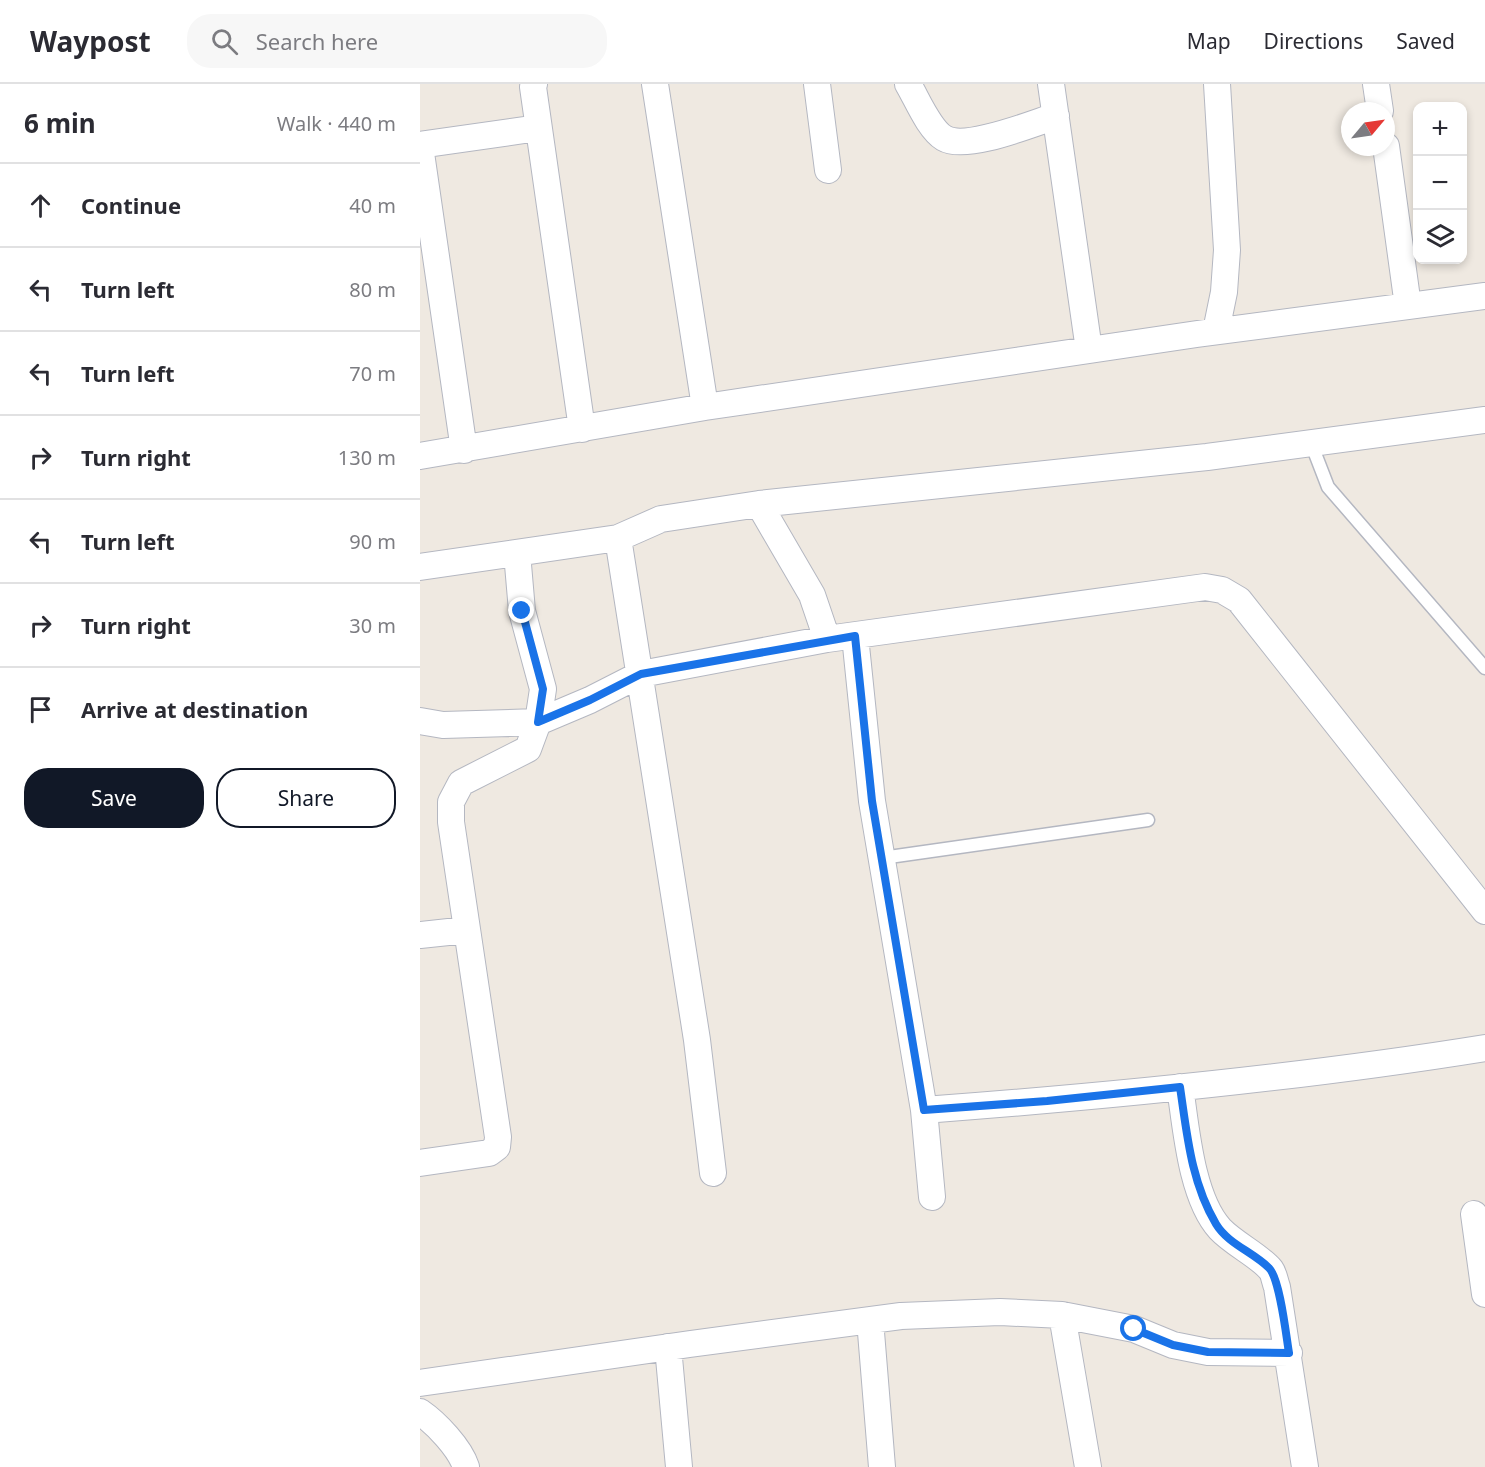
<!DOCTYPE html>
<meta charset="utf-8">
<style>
body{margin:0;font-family:"Noto Sans",sans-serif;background:#f7f7f7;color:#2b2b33}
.controls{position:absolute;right:18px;top:18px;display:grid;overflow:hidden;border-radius:12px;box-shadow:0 3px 9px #0003}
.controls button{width:54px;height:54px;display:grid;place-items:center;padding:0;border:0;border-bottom:2px solid #e1e1e2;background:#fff;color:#2b2b33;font:30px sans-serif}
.compass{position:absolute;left:921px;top:18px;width:54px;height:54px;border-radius:50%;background:#fff;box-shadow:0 3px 9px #0003;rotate:61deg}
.stop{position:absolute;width:18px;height:18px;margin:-14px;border:4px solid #1a73e8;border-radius:50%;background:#fff}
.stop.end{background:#1a73e8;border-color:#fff;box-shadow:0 2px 6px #0008}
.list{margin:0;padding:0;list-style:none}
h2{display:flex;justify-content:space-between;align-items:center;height:78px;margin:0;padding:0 24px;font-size:26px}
h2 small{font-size:20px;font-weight:400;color:#7c7c81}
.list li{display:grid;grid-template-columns:39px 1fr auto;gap:18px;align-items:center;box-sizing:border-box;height:84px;padding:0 24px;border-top:2px solid #e1e1e2}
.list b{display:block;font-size:22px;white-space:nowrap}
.list em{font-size:20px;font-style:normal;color:#7c7c81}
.actions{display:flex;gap:12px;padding:18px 24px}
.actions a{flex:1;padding:14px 0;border:2px solid #111827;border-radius:24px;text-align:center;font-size:21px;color:#111827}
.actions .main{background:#111827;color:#fff}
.icon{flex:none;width:33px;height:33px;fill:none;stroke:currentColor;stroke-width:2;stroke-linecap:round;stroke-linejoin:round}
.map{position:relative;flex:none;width:1065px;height:1383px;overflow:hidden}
header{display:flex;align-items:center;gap:36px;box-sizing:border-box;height:84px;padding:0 30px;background:#fff;border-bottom:2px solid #e1e1e2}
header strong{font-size:28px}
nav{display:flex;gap:33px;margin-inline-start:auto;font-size:21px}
.search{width:420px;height:54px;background:#f7f7f7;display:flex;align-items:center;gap:15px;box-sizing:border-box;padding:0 21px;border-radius:24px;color:#7c7c81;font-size:22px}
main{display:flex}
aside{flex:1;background:#fff}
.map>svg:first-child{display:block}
</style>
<header>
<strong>Waypost</strong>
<div class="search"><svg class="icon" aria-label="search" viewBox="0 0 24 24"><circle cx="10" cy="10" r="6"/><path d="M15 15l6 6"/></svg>Search here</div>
<nav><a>Map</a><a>Directions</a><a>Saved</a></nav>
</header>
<main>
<aside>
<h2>6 min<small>Walk · 440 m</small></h2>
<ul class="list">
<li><svg class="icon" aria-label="ahead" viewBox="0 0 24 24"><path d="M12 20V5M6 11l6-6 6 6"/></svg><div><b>Continue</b></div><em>40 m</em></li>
<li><svg class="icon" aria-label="left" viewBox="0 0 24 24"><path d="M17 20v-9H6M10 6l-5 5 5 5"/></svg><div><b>Turn left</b></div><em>80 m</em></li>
<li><svg class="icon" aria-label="left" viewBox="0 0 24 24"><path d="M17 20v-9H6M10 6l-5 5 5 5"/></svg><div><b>Turn left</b></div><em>70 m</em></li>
<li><svg class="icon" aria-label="right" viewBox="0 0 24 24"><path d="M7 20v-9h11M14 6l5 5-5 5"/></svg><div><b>Turn right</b></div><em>130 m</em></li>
<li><svg class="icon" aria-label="left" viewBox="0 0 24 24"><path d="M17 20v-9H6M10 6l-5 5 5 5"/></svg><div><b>Turn left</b></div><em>90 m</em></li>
<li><svg class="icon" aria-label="right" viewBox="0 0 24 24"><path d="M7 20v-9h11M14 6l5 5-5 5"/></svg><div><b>Turn right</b></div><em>30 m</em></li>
<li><svg class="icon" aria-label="arrive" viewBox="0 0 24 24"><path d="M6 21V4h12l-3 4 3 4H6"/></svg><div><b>Arrive at destination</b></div></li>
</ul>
<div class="actions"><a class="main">Save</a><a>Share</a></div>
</aside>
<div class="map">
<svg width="1065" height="1383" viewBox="0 0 1065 1383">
<rect width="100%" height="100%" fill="#efe9e1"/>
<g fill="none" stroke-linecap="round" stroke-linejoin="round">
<defs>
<path id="service" d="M891,359L908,403L1065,584
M462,774L728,736"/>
<path id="minor" d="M114,0L113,3L162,345
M235,0L285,323
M397,0L408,86
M488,0C497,15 509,45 524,54C546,67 611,40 636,32
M631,0L669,266
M956,0L960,27
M0,61L118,44
M0,62L44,366
M966,62L988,222
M796,247L804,208L807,166L797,0
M0,372L285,323L777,250L1065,212
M339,420L392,511L407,555
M198,454L277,956L293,1089
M0,483L198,454L241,435L339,420L787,373L1065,336
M435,552L452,717L504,1026L512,1113
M0,637L23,641L118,638L170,616L221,590L407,555L785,503L802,506L819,516L1065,827
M0,851L47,846
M760,1003C766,1043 771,1113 800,1145C814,1160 840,1172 851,1186C854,1190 855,1198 857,1203L885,1383
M504,1026C691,1012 879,994 1065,964
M0,1079L69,1069L77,1063L78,1053L31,738V718L41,699L108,665L118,638L123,605L102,527L97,469
M1054,1130L1065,1210
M642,1231L668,1383
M450,1236L462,1383
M248,1263L259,1383
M0,1299L270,1260L481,1232L580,1228L642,1231L714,1245L753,1261L788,1268L869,1269
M0,1328C16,1339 40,1364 46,1383"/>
</defs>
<use href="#service" stroke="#b4b7c1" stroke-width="15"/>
<use href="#minor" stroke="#b4b7c1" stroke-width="28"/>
<use href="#service" stroke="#fff" stroke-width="12"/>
<use href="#minor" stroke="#fff" stroke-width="26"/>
</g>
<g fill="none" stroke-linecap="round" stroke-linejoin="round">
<path stroke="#1a73e8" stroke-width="8" d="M102,527L123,605L118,638L170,616L221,590L435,552L452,717L504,1026L627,1017L760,1003C767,1050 771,1098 796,1140C808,1160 833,1168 849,1184C860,1195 866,1251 869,1269L788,1268L753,1261L714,1245"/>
</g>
</svg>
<div class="controls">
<button>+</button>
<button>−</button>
<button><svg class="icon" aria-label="layers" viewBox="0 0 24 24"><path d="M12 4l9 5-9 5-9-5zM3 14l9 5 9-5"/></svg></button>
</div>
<svg class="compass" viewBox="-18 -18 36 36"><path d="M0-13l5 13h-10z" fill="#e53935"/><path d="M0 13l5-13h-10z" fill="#7c7c81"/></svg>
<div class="stop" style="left:714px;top:1245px"></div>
<div class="stop end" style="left:102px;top:527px"></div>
</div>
</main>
